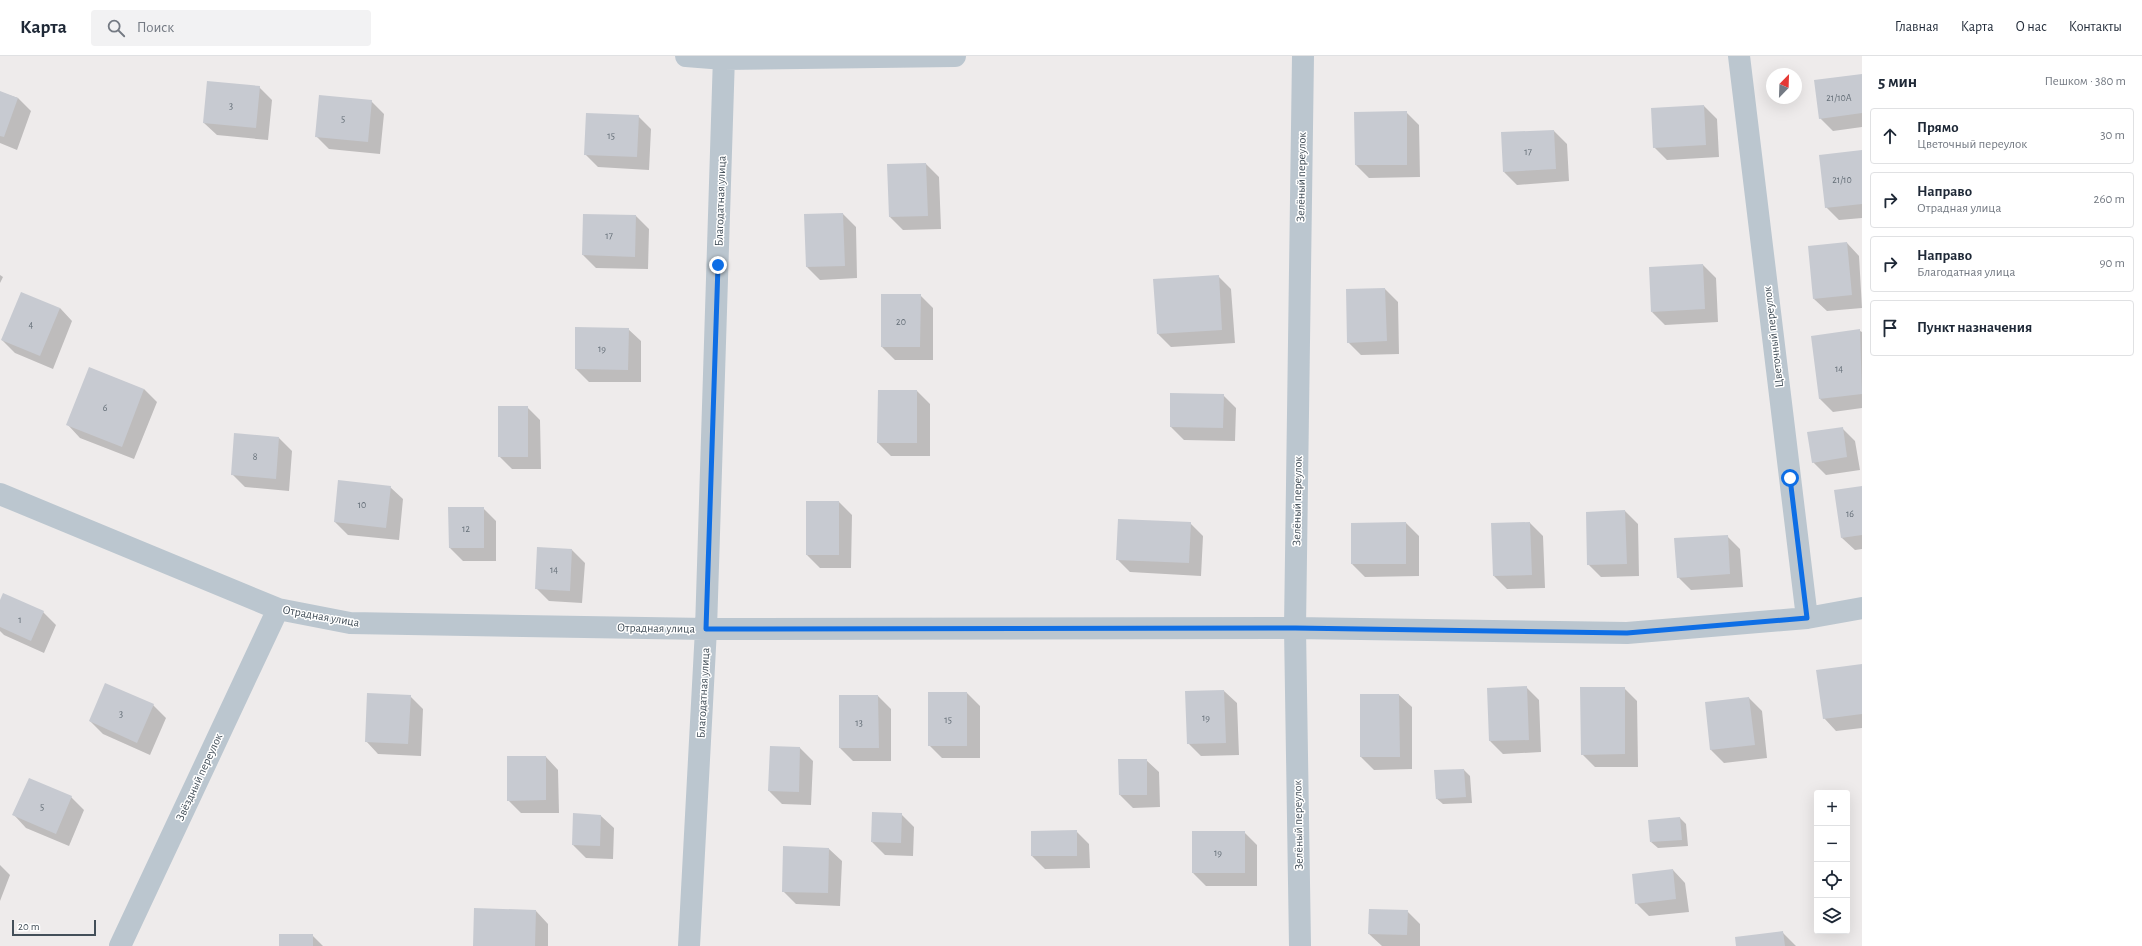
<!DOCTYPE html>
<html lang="ru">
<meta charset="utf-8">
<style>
body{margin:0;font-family:"Alegreya Sans",sans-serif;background:#f2f2f3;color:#1f2937}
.controls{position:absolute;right:12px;bottom:12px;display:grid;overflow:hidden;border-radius:4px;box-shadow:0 4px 16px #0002}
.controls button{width:36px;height:36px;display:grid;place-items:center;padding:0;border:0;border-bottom:1px solid #e0e1e3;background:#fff;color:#1f2937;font:20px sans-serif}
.compass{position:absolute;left:1766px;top:12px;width:36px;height:36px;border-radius:50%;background:#fff;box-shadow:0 4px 16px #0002;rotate:23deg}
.scale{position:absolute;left:12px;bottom:10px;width:84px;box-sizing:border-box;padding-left:4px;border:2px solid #434f59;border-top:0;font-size:11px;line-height:14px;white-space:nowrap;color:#434f59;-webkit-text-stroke:3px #fff;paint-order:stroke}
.stop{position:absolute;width:12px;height:12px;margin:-9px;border:3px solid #0e6ee5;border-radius:50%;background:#fff}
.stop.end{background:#0e6ee5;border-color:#fff;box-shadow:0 1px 4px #0008}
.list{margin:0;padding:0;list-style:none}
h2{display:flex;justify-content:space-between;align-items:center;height:52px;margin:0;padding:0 16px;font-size:17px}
h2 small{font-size:13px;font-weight:400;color:#747a83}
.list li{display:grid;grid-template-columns:26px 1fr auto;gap:12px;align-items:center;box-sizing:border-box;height:56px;margin:0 8px 8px;padding:0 8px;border:1px solid #e0e1e3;border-radius:4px}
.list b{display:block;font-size:15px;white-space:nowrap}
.list p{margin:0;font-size:13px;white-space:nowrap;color:#747a83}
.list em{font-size:13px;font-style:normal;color:#747a83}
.icon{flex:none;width:22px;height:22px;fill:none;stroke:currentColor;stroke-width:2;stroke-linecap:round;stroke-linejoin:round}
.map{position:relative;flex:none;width:1862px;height:890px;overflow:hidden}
header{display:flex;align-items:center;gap:24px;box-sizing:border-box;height:56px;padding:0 20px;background:#fff;border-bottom:1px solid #e0e1e3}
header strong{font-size:19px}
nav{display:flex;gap:22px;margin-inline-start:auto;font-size:14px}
.search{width:280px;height:36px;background:#f2f2f3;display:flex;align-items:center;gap:10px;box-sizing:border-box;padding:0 14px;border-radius:4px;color:#747a83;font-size:15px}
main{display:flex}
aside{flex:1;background:#fff}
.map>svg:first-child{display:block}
</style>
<header>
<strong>Карта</strong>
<div class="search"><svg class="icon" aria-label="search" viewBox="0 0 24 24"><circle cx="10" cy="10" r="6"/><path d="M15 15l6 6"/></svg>Поиск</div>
<nav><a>Главная</a><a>Карта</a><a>О нас</a><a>Контакты</a></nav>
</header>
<main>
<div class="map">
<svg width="1862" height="890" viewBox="0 0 1862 890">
<rect width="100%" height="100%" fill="#eeebeb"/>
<path fill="#0003" d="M1862,19V71L1833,75L1820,62Z
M259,31L272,44L268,84L217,79L204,67Z
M0,36L18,42L31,55L17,94L0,87Z
M371,45L384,58L380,98L329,93L316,80Z
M1704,50L1717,63L1719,101L1667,104L1654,91Z
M1406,56L1419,69L1420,121L1369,122L1356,109Z
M638,60L651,73L649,114L598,111L585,98Z
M1554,75L1567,88L1569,125L1517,129L1504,116Z
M1862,95V162L1839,164L1826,151Z
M926,108L939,121L941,173L903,174L890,161Z
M843,158L856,171L857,222L820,224L807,211Z
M636,160L649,173L648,213L596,212L583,199Z
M1847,187L1859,200L1862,252L1827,255L1814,243Z
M1703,209L1716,222L1718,266L1665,269L1652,256Z
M0,219L3,221L0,227Z
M1218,220L1231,233L1235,287L1171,291L1158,278Z
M1385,233L1398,246L1399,298L1361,299L1348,286Z
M920,239L933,252V304H895L882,291Z
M60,252L72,265L53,313L15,297L2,284Z
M628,273L641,285V326H589L576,313Z
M1860,275L1862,276V352L1833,356L1820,343L1812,281Z
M144,333L157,346L134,403L80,382L68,369Z
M917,335L930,348V400H891L878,387Z
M1223,339L1236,352L1235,385L1184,384L1171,371Z
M527,351L540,364L541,413H512L499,400Z
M1842,372L1855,385L1860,414L1826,419L1813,406Z
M279,382L292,395L289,435L245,431L232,418Z
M390,431L403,443L399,484L348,479L335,466Z
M1862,431V493L1855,494L1842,482Z
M839,446L852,459L851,512H820L807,499Z
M483,452L496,465V505H463L450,492Z
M1625,455L1638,468L1639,520L1601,521L1588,508Z
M1190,467L1203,480L1201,520L1130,516L1117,503Z
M1406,467L1419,480V520L1365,521L1352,508V468Z
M1530,467L1543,480L1545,532L1507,533L1494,520Z
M1727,480L1740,493L1743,531L1691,534L1678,521Z
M538,492L572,494L585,507L582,547L549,545L536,532Z
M0,547L43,556L56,569L44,597L4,579L0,575Z
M1862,609V672L1836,675L1824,662Z
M1526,631L1539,644L1541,696L1503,698L1490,685Z
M1624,632L1637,645L1638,711H1595L1582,698Z
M1224,635L1237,647L1239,699L1201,700L1188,687Z
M967,637L980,650V702H942L929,689Z
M1361,639H1399L1412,651V713L1374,714L1361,701Z
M410,640L423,653L421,700L378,698L366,685Z
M840,640H878L891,653V705H853L840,692Z
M1749,642L1762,655L1767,702L1724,707L1711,694L1706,647Z
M153,649L166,662L150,699L103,678L90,665Z
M800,692L813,705L811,749L782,748L769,735Z
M546,701L558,714L559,757H521L508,744Z
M1146,704L1159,716L1160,751L1133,752L1120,739Z
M1464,714L1470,720L1472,747L1443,748L1436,742L1435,715Z
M71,741L84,754L69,790L26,772L14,759Z
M574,758L601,760L614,772L613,803L586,802L573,789Z
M901,758L914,771L913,800L885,799L872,786Z
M1680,762L1686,768L1688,790L1658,792L1651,786Z
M1076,775L1089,788L1090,812L1045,813L1032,800V776Z
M1244,776L1257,789V830H1206L1193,817Z
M829,793L842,805L840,850L796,848L783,835Z
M0,809L10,819L0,845Z
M1673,814L1685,827L1689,856L1649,860L1636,847Z
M536,855L548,868V890H474Z
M1407,855L1420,868V890H1382L1369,878Z
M1782,876L1796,890H1737Z
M312,879L323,890H280Z"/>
<path fill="#c7cad1" d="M1862,18V57L1819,63L1814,24Z
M207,25L260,30L256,72L203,67Z
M0,35L18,42L4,81L0,80Z
M319,39L372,44L368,86L315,81Z
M1704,49L1706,89L1653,92L1651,52Z
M1407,55V109H1355L1354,56Z
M586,57L639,59L637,101L584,99Z
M1554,74L1556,113L1503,116L1501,76Z
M1862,94V148L1825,152L1819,99Z
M926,107L928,160L889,161L887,108Z
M843,157L845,210L806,211L804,158Z
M583,158L636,159L635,201L582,199Z
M1847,186L1852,239L1813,243L1808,190Z
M1703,208L1705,253L1651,256L1649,211Z
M1219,219L1222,274L1157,278L1153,223Z
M1385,232L1387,285L1347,287L1346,233Z
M21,236L60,252L40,300L1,284Z
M881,238H921L920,291H881Z
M575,271L629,272L628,314L575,313Z
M1860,273L1862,338L1819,343L1811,280Z
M89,311L144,333L122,391L66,369Z
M878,334H917V387H877Z
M1170,337L1224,338L1223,372L1170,371Z
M498,350H528V401H498Z
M1843,371L1847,401L1812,407L1807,376Z
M234,377L279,381L276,423L231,419Z
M338,424L391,430L386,472L334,466Z
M1862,430V479L1841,482L1834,434Z
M806,445H839V499H806Z
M448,451H484V492H449Z
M1625,454L1627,508L1587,509L1586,456Z
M1118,463L1191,466L1189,507L1116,504Z
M1406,466V508H1351V467Z
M1530,466L1532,519L1493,520L1491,467Z
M1728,479L1730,518L1677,522L1674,482Z
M537,491L572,493L570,535L535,533Z
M3,537L44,555L31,585L0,571V544Z
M1862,608V658L1823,663L1816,614Z
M105,627L154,648L137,687L89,665Z
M1527,630L1529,684L1489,685L1487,632Z
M1580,631H1625V698L1581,699Z
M1224,634L1226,687L1187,688L1185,635Z
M928,636H967V690H928Z
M367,637L411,639L408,688L365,686Z
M1360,638H1399L1400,701H1360Z
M839,639H878L879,692H839Z
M1749,641L1755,689L1710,694L1705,646Z
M770,690L800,691L799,736L768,735Z
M507,700H546V744L507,745Z
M1118,703H1147V739H1119Z
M1464,713L1466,741L1436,743L1434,714Z
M29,722L72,740L56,778L12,759Z
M872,756L902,757L901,787L871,786Z
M573,757L601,759L600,790L572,789Z
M1680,761L1682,784L1650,786L1648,764Z
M1077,774V800H1031V775Z
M1192,775H1245V817H1192Z
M783,790L829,792L828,837L782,836Z
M1673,813L1676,843L1635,848L1632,818Z
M474,852L536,854L535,890H473Z
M1369,853L1408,854L1407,879L1368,878Z
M1783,875L1785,890H1736L1735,881Z
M279,878H313V890H279Z"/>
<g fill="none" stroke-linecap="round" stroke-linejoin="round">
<path stroke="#bbc6cf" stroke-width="22" d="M686,0L724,3L955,0
M1739,0L1807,562
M0,438L278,553L350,567L706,573L1295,572L1627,577L1807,562L1862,552
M120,890L278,553
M689,890L706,573L724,0
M1300,890L1295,572L1303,0"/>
</g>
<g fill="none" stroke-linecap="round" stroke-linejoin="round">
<path stroke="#0e6ee5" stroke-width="5" d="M718,209L706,573L1295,572L1627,577L1807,562L1790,422"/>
</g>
<g text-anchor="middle" stroke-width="3" stroke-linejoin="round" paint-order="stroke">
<g font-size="10" fill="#646e77">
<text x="1839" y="45">21/10А</text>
<text x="231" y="53">3</text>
<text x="343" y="66">5</text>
<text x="611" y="83">15</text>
<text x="1528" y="99">17</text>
<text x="1842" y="127">21/10</text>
<text x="609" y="183">17</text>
<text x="901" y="269">20</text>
<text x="31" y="272">4</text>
<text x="602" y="296">19</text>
<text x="1839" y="316">14</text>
<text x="105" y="355">6</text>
<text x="255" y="404">8</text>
<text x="362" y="452">10</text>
<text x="1850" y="461">16</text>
<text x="466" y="476">12</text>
<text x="554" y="517">14</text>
<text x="20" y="567">1</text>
<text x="121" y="661">3</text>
<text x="1206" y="665">19</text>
<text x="948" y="667">15</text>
<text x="859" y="670">13</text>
<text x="42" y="754">5</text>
<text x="1218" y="800">19</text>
</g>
<g font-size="12" fill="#434f59" stroke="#fff">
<text transform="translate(1301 121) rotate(-89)" y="4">Зелёный переулок</text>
<text transform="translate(720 145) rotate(-88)" y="4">Благодатная улица</text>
<text transform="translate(1773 281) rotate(-97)" y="4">Цветочный переулок</text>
<text transform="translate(1297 445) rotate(-89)" y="4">Зелёный переулок</text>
<text transform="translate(321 560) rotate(10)" y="4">Отрадная улица</text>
<text transform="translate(656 572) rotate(1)" y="4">Отрадная улица</text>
<text transform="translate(703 637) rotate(-87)" y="4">Благодатная улица</text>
<text transform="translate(199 721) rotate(-65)" y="4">Звёздный переулок</text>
<text transform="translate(1298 769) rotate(-91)" y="4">Зелёный переулок</text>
</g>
</g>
</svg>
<div class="controls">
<button>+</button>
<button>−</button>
<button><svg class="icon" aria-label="locate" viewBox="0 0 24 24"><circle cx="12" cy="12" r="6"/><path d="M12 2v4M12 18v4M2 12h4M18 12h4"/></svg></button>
<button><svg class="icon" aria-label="layers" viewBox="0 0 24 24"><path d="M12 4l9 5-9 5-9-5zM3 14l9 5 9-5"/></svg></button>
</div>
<svg class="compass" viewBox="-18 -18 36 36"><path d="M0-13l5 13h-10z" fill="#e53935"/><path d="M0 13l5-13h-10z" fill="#747a83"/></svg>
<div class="scale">20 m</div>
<div class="stop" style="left:1790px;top:422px"></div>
<div class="stop end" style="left:718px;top:209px"></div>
</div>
<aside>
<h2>5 мин<small>Пешком · 380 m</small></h2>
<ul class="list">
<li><svg class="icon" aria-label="ahead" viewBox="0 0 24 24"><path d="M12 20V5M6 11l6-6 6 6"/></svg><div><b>Прямо</b><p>Цветочный переулок</p></div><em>30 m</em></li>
<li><svg class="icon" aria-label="right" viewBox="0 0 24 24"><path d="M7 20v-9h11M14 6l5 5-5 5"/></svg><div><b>Направо</b><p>Отрадная улица</p></div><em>260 m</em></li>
<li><svg class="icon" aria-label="right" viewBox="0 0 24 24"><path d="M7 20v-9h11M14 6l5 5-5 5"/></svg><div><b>Направо</b><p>Благодатная улица</p></div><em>90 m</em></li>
<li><svg class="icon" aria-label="arrive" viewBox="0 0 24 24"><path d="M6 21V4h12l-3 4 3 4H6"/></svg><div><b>Пункт назначения</b></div></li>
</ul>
</aside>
</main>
